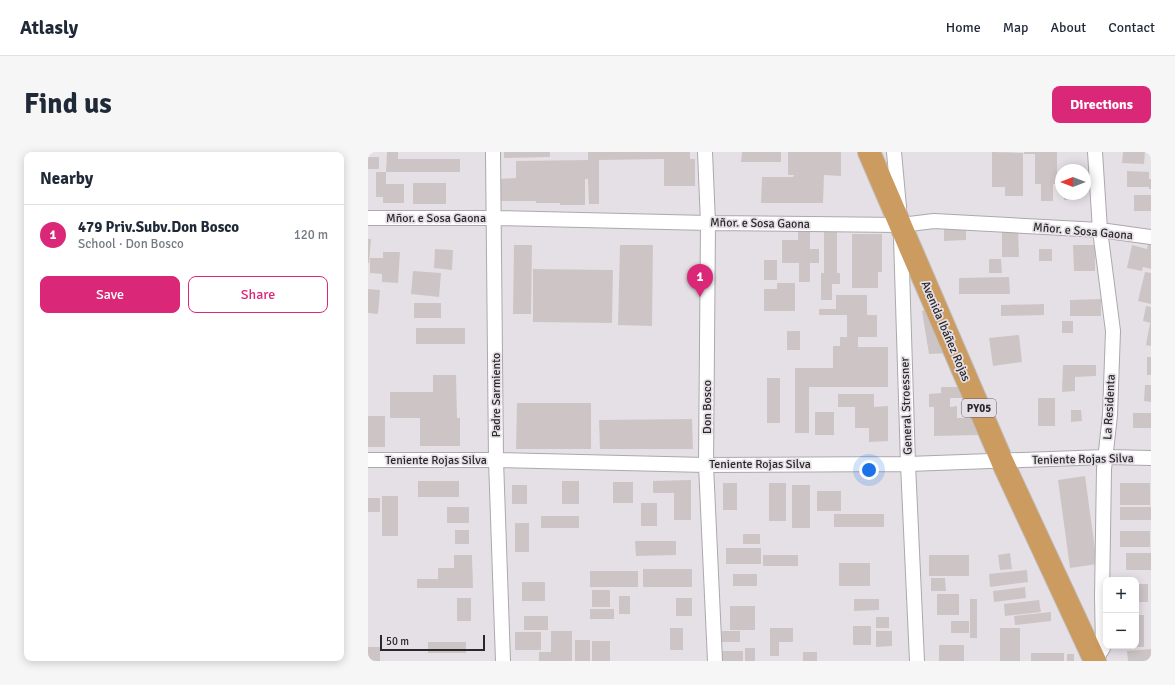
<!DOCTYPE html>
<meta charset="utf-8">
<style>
body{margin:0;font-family:Signika,sans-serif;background:#f6f6f7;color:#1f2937}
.controls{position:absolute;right:12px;bottom:12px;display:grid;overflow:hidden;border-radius:8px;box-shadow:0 2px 10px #0003}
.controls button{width:36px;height:36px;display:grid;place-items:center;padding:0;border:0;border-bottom:1px solid #e0e1e3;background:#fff;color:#1f2937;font:20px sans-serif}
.compass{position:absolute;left:687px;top:12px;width:36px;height:36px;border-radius:50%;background:#fff;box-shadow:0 2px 10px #0003;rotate:270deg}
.scale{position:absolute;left:12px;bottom:10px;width:105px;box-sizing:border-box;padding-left:4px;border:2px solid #2a282a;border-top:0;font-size:11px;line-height:14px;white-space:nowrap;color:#2a282a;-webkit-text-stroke:3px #e5e0e6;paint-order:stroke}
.you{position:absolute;left:501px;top:318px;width:14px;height:14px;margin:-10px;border:3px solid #fff;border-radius:50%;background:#1a73e8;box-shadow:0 0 0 6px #1a73e833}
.badge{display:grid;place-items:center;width:26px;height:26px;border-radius:50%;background:#db2777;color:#fff;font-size:13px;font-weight:700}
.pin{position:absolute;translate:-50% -33px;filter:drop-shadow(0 1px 2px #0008)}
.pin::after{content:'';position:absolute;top:21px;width:14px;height:12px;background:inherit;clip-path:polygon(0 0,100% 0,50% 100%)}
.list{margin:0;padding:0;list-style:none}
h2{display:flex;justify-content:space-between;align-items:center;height:52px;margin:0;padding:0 16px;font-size:17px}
h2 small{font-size:13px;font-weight:400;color:#747a83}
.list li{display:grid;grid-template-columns:26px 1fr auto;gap:12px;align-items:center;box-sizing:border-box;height:60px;padding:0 16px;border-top:1px solid #e0e1e3}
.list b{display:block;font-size:15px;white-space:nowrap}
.list p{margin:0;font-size:13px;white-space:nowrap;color:#747a83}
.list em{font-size:13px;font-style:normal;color:#747a83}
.actions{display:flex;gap:8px;padding:12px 16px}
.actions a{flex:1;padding:9px 0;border:1px solid #db2777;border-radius:8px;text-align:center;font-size:14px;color:#db2777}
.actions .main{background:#db2777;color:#fff}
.map{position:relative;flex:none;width:783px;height:509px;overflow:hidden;border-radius:8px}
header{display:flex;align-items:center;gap:24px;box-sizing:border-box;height:56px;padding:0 20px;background:#fff;border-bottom:1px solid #e0e1e3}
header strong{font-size:19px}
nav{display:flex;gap:22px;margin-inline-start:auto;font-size:14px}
.intro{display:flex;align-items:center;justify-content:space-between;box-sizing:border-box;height:96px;padding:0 24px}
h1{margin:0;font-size:28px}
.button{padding:10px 18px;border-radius:8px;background:#db2777;color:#fff;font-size:14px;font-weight:700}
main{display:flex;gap:24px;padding:0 24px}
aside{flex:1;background:#fff;border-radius:8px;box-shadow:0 2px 10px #0003}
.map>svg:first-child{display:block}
</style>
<header>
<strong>Atlasly</strong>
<nav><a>Home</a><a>Map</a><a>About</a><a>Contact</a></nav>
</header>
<div class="intro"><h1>Find us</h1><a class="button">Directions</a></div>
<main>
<aside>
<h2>Nearby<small></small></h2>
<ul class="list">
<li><span class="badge">1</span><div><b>479 Priv.Subv.Don Bosco</b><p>School · Don Bosco</p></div><em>120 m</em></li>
</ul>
<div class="actions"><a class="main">Save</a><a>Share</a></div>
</aside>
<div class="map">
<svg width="783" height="509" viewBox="0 0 783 509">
<rect width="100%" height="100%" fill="#e5e0e6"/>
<path fill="#cdc5c5" d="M19,0H30V7H92V20H18Z
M136,0H182V5L136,6Z
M220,0H322V7H327V34H296V7L231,8V52H221L220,27H217V53H192V51H168V49H131V27L148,26V9L220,8Z
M374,0H413V10H373Z
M420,0H473V24L456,23L455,51H393L394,25H425L426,23H420Z
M624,0L655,1V44H637V35H624Z
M656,0H689V32H685V49H673V32H667V2H656Z
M755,0H777L776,12L754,11Z
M0,5H11V17H0Z
M759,19L781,20V27H783V37H781V35H759Z
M8,20H18V32H36V51H15V45H8Z
M45,31H78V52H45Z
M696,42H711V48H696Z
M766,43H783V59H766Z
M598,72V88L576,89V73Z
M634,75H650L651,105H634Z
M430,78H442V97H451V111H442V130H431V111H414V88H430Z
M456,80H469V121H472V132H464V148H453V121H456Z
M484,82H514V120H510V136H484Z
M0,87H3L1,111H0Z
M781,87L783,88V117L775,115L774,119L759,116L764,93L779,97Z
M146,93H164L163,162H145Z
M252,93H285L284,174L250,173Z
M705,93H727V119H706Z
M67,97L85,98L84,118L66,116Z
M671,97H684V109H671Z
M15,100H32L30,131L14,130V122L2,121V106H15Z
M621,107H633L634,121H621Z
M396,108H409V128H396Z
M165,117L245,118L244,171L165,170Z
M45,119L73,121L71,145L43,142Z
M777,120L783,121V152L770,149Z
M641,125L642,142H591V126Z
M409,131H427V159H396V137H409Z
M0,137L12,138L10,162L0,161Z
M468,143H499V163H509V185H490V195H520V235H441V281H427V216H465V194H472V185H479V163H451V157H468Z
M733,147V164H702V148Z
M46,151H73V166H46Z
M676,152V163L633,164V153Z
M778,154L783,155V171L775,169Z
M565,155L582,201L561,202L554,159Z
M694,169H705V181H694Z
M782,171H783V194L778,193Z
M48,176H97V192H48Z
M419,179H432V198H419Z
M651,183L654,210L625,214L621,186Z
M779,205H783V223H779Z
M695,213H728V224L707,225V239L694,240Z
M65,223H88L89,266H92V294H52V266H22V240H65Z
M399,226H412V271H399Z
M777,233H783V250L776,249Z
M573,235H594V246H582V255L589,254V266H610V283L566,284V255H561V242L573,241Z
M470,242H506V255L520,254V289L501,290V276H487V255H470Z
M670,246H687V274H670Z
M149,251H223V297H148Z
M703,258H713L714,269L703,270Z
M447,260H466V283H447Z
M765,261H783V276H765Z
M0,264H17V295H0Z
M324,267L325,297H232L231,268Z
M717,324L729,412L702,416L690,328Z
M323,328V368H306V341H285V329Z
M50,329H91V345H50Z
M194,329H211V352H194Z
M245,330H265V351H245Z
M355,331H369V358H355Z
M401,331H418V369H401Z
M752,331H782V353H752Z
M144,333H159V352H144Z
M424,333H442V376H424Z
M449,339H473V359H449Z
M14,344H30V384H14Z
M0,346H12V360H0Z
M273,351H289V374H273Z
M79,355H101V371H79Z
M752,355H783V368H752Z
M466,362H516V375H466Z
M173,364H211V376H173Z
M147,371H161V400H147Z
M87,378H101V392H87Z
M752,379H782V395H752Z
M375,382H392V392H375Z
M267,389H308V403L268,404Z
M358,396H393V412H358Z
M642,401L644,417L632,418L630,403Z
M758,401H783V418H758Z
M86,403H104L105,436H49V427H70V416H86Z
M395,403H430V414H395Z
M561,403H601V424H561Z
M471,411H502V434H471Z
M275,417H324V435H275Z
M659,418L660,430L622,435L621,422Z
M222,419H270V435H222Z
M365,422H389V434H365Z
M563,426H577L578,439H563Z
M154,430H177V449H154Z
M768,432H780V450H768Z
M657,435L658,446L626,450L625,439Z
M224,438H242V455H224Z
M569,442H591V463H569Z
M251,444H262V462H251Z
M89,446H103V469H89Z
M308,446H324V464H308Z
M486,447H511V458L486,459Z
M602,447H609V486H602Z
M671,448L673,460L637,464L636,452Z
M362,454H387V478H362Z
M222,457H246V467H222Z
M683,460V469L647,473L646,464Z
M768,463H776V495H768Z
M156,464H180V478H156Z
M508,465H521V476H508Z
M583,469H601V481H583Z
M485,474H503V493H485Z
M302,476H315V498H302Z
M402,476H425V490H411V504H402Z
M632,476H652V509H632Z
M183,479H204V509H171V500H183Z
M354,479H372V490H354Z
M508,479H524V494L508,495Z
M147,480H173V498H147Z
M207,488H222V509H207Z
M224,489H242V509H224Z
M60,490H98V501H60Z
M571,493H596V509H571Z
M0,495H12V509H0Z
M377,496H387V509H377Z
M783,497V509H760L759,499Z
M354,499H375V509H354Z
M435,500H449V509H435Z
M663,501H696V509H663Z
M699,502H706V509H699Z"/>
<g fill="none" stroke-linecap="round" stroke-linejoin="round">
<defs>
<path id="street" d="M125,0L128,308L135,509
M337,0L340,71L338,313L347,509
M526,0L531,55
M727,0L732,78L745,179L742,263L736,317L734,445L735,496L727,508
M0,66H127L340,71L533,73L566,69L732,78L783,85
M533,86L540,312L549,509
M0,308H128L338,313L540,312L738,305L783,306"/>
<path id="highway" d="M501,0L634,309L727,509"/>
</defs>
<use href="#street" stroke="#aca8ad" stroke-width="16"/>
<use href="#highway" stroke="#bfbebf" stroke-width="24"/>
<use href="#street" stroke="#fff" stroke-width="14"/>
<use href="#highway" stroke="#cc9b60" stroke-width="22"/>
</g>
<g text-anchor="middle" stroke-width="3.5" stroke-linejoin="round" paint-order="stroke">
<rect fill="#e5e0e6" stroke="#625f62" stroke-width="1" x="594" y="247" width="34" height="18" rx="3"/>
<g font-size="11" font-weight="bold" fill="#2a282a">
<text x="611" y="260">PY05</text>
</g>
<g font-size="12" fill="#2a282a" stroke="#e5e0e6">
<text x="68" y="70">Mñor. e Sosa Gaona</text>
<text transform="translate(392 71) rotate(1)" y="4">Mñor. e Sosa Gaona</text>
<text transform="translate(715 79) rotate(5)" y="4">Mñor. e Sosa Gaona</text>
<text transform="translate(578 179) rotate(67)" y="4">Avenida Ibáñez Rojas</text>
<text transform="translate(128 243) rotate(-90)" y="4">Padre Sarmiento</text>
<text transform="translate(538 254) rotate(-92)" y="4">General Stroessner</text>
<text transform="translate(339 255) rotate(-90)" y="4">Don Bosco</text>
<text transform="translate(741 255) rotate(-87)" y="4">La Residenta</text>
<text transform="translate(715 307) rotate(-1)" y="4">Teniente Rojas Silva</text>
<text x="68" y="312">Teniente Rojas Silva</text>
<text x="392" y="316">Teniente Rojas Silva</text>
</g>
</g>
</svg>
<div class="controls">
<button>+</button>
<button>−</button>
</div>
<svg class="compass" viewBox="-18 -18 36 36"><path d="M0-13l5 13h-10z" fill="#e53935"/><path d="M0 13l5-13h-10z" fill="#747a83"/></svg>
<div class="scale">50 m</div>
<div class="you"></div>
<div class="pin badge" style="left:332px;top:145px">1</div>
</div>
</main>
